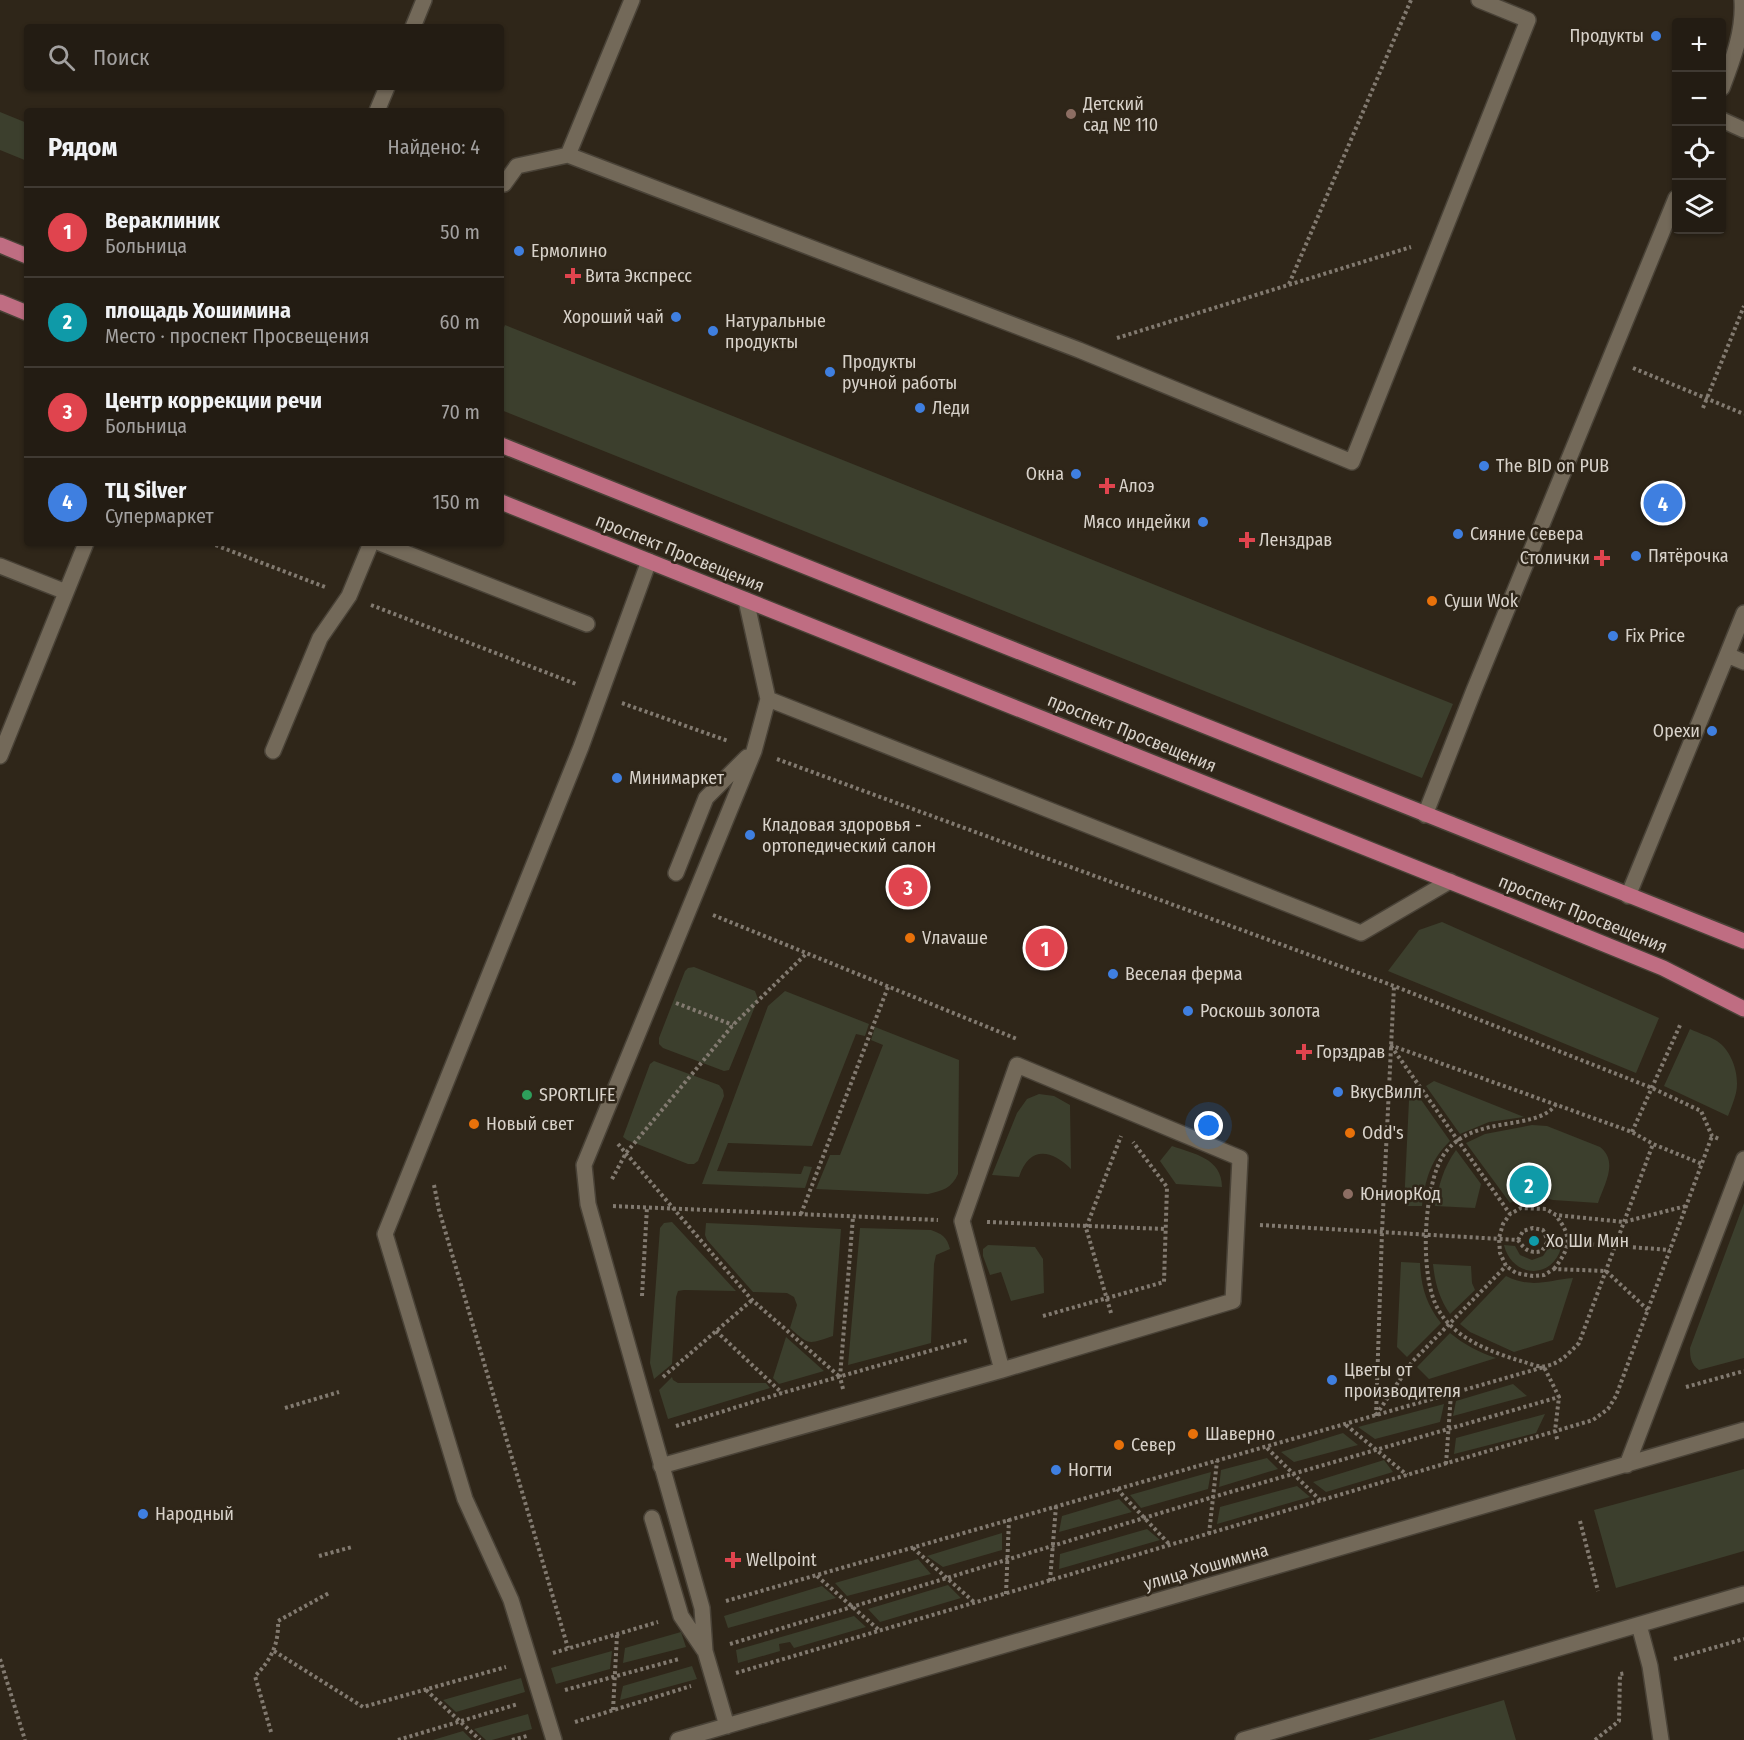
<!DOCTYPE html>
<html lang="ru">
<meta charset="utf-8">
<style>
body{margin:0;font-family:"Fira Sans Condensed",sans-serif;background:#2f2921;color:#f1f3f6}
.controls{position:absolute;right:18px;top:18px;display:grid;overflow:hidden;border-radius:6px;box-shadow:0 2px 4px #0004}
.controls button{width:54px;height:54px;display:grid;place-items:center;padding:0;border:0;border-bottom:2px solid #403a33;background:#231c13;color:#f1f3f6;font:30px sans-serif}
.you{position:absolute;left:1209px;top:1126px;width:21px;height:21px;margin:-15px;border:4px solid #fff;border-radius:50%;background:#1a73e8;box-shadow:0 0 0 9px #1a73e833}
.badge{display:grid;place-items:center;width:39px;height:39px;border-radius:50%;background:#0f766e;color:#fff;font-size:20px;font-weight:700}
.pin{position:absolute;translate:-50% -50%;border:3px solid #fff;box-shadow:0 2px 6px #0006}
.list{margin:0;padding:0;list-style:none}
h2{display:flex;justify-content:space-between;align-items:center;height:78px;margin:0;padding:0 24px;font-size:26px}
h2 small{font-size:20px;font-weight:400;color:#a3a1a0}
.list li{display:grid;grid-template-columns:39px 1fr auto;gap:18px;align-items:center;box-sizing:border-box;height:90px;padding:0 24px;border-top:2px solid #403a33}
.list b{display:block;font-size:22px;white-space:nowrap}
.list p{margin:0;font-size:20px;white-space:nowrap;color:#a3a1a0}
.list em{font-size:20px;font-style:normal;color:#a3a1a0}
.icon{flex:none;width:33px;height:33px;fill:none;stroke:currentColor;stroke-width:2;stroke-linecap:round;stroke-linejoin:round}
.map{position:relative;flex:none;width:1744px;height:1740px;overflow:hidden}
.search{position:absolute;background:#231c13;box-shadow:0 2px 4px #0004;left:24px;top:24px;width:480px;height:66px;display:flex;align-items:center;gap:15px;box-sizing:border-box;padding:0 21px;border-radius:6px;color:#a3a1a0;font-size:22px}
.panel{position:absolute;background:#231c13;box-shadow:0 2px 4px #0004;left:24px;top:108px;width:480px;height:438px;border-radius:6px}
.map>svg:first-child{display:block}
</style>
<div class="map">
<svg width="1744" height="1740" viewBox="0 0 1744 1740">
<rect width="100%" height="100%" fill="#2f2619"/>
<path fill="#3c3f2d" d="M0,112L27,123V161L0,150Z
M505,325L1453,704L1422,778L501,410V335Z
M1442,922L1659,1018L1636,1073L1388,971L1419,930Z
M694,967L755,991L758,999L729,1070L724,1071L663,1048L659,1044V1038L685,971L688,968Z
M785,991L869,1024L865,1036L856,1034L812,1146L728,1143L717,1171L801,1174L804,1166L812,1167L805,1188L702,1184L768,1006Z
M875,1027L959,1060L958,1174C952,1188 942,1191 928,1194L816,1189L830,1155H840L883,1045L871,1040Z
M1690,1029C1698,1033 1709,1036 1717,1041C1732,1051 1740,1075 1736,1093C1734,1101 1731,1108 1728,1116L1664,1086Z
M654,1061L719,1085L723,1090L724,1096L698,1161L694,1164H688L627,1140L623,1137L650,1064Z
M1434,1081L1524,1117L1489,1122L1460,1134L1426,1086Z
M1039,1094L1054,1096L1070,1105L1071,1169C1051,1149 1029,1146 1019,1177L992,1175L1017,1113L1027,1099Z
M1417,1094L1450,1141C1431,1159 1425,1180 1422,1206H1404L1409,1100Z
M1532,1125L1547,1126L1600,1147C1619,1162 1604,1185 1598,1203L1553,1200L1539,1196H1525L1510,1203L1466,1143L1485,1134Z
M1172,1146C1194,1154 1222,1158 1222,1187L1176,1184L1160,1161Z
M1456,1150L1481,1184L1475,1208L1435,1206C1439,1185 1443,1168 1456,1150Z
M1744,1203V1358L1699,1370C1691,1364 1690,1358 1690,1348Z
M672,1222L736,1291L684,1290L678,1291L676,1297L672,1364L654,1379L650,1363L660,1228L664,1223Z
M706,1223L841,1229L833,1336C808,1344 810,1346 790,1328L797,1305L794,1297L787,1293L753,1292L707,1240L705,1235Z
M860,1228L931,1230C942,1234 947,1237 950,1249L936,1255L934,1264L931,1343L848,1365Z
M988,1245L1035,1247L1043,1259L1044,1293L1011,1301L1001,1272L990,1275L983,1256V1249Z
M1504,1245L1515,1246L1520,1255L1532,1260L1543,1256L1549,1247L1561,1248C1552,1280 1512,1278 1504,1245Z
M1401,1262L1420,1263C1421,1286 1426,1304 1441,1323L1407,1357L1397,1347Z
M1433,1264L1471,1266L1472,1283L1475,1290L1450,1314C1439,1298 1435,1283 1433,1264Z
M1506,1276C1532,1289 1548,1280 1573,1278L1553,1340L1514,1352L1470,1332L1460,1324Z
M1450,1333C1465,1345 1478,1352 1496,1358L1429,1379L1417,1367Z
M786,1337L824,1371L779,1384L773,1378Z
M672,1377L673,1380L678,1383H766L770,1388L668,1419L659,1390Z
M1513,1384L1527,1396L1453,1416L1456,1401Z
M1444,1404L1440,1422L1375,1439L1358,1427Z
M1545,1414L1536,1433L1454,1454L1456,1438Z
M1343,1433L1358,1445L1294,1462L1281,1452Z
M1267,1458L1278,1469L1219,1487L1221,1470Z
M1384,1460L1393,1472L1326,1492L1313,1482Z
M1744,1469V1551L1616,1588L1594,1510Z
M1211,1472L1208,1489L1141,1508L1130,1495Z
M1297,1486L1310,1497L1217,1524L1220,1507Z
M1119,1499L1132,1512L1059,1532L1062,1516Z
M1147,1529L1160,1540L1059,1569L1060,1554Z
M1002,1533V1550L943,1567L927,1556Z
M918,1559L931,1574L847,1596L835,1583Z
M948,1585L961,1598L880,1622L868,1609Z
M822,1586L836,1598L728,1628L724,1616Z
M854,1616L866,1627L794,1648L790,1642L779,1644L780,1651L738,1663L736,1650Z
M681,1632L686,1647L623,1663L625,1648Z
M612,1651L610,1669L556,1684L551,1668Z
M692,1666L697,1679L620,1700L623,1686Z
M521,1678L525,1692L456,1712L443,1700Z
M1504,1700L1516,1740H1368Z
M528,1714L532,1729L492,1740H486L474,1729Z
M463,1731L472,1740H433Z"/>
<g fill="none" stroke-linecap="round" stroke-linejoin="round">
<defs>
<path id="minor" d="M413,27L424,0
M1722,88C1733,59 1744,31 1742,0
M377,111L387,87
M1722,120L1744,130
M568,155L632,0
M504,184L517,166L568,155L1079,350L1352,462L1528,20L1479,0
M380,543L587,624
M0,566L66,592
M746,600L768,699L1361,933L1450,881
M1727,655L1744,613
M273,751L320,638L349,596L371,543
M0,756L86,543
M1425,815L1474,690L1676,198
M676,873L706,798L747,757
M1628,896L1727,655L1744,662
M1627,1465L1744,1159
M661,1466L1002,1370L1233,1301L1240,1158L1017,1065L962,1221L1002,1370
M652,1518L681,1616L704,1650
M1639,1625L1650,1666L1661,1740
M727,1726L705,1651L702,1608L588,1204L584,1165L754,751L768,699
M554,1740L511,1600L465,1499L385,1234L581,747L649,561
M678,1740L1744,1430
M1243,1740L1744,1594"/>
<path id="major" d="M0,245L27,256
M0,302L27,313
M501,445L1744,941
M501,502L1501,902L1663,968L1744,1009"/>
</defs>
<use href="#minor" stroke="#494237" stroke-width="18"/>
<use href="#major" stroke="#494237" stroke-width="18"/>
<path stroke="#827a70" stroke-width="4" stroke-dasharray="3 3" stroke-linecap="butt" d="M1289,284L1411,0
M1117,338L1411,247
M1633,368L1744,414
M1703,408L1744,306
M210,543L325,587
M371,605L576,684
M622,703L728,741
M777,759L1394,986L1652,1088L1701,1111L1712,1136L1719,1139
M713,915L1017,1039
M676,1003L733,1025
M1390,1045L1632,1132L1653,1144L1702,1164
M1391,1046L1510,1214
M1556,1104C1536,1135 1459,1109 1437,1168C1424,1203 1421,1269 1435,1303C1450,1338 1491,1352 1524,1362C1531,1364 1540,1368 1546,1366C1561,1363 1569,1353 1579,1343L1653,1144
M1632,1132L1681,1023
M618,1144L752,1300L840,1377
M612,1179L626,1153L733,1025L807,953
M434,1185L439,1210L568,1648
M613,1206L938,1220
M801,1214L888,987
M987,1222L1165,1229
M1260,1225L1518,1240C1525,1250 1530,1254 1542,1251L1548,1241L1670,1250
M1518,1240L1523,1231L1533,1228L1543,1230L1548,1241
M1554,1269C1570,1248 1573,1237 1556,1216
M642,1296L647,1207
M1648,1310L1606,1271L1554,1269L1544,1275L1533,1276L1516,1273L1506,1266L1500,1253L1499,1238L1503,1224L1510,1214L1521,1208L1546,1209L1556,1215L1624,1222L1686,1206
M1111,1313L1086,1228L1121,1136
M1043,1316L1164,1282L1167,1187L1133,1142
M716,1331L782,1393
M663,1377L752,1300
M1686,1387L1744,1371
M843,1389L840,1377L853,1217
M285,1408L339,1392
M1376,1415L1412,1362L1506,1266
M1376,1416L1382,1232L1394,986
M1346,1425L1407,1475
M676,1426L782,1393L968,1340
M1267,1448L1321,1501
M1446,1464L1451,1394
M1117,1489L1170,1545
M1580,1521L1598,1591
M1209,1534L1217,1461
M913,1548L975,1603
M319,1556L352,1547
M817,1576L880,1631
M1050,1581L1056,1506
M1006,1594L1009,1519
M726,1601L1544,1367L1559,1397L1555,1431L1558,1442
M730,1644L1213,1497L1559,1397
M274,1651L363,1707L506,1667
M553,1653L658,1622
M0,1659L25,1740
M1674,1659L1744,1639
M736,1673L1593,1420L1608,1409L1616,1396L1712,1136
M426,1690L480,1740
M565,1690L679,1659
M613,1710L617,1635
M575,1722L691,1686
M271,1732L255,1676C271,1660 279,1644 278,1621L329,1593
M398,1740L518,1704
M512,1740L527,1736
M1595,1740L1619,1721L1620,1674L1626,1673"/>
<use href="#minor" stroke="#736959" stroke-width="15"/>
<use href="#major" stroke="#bf6d82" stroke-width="15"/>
</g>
<g fill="#3f7fe0" stroke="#2f2619" stroke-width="2">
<circle cx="1656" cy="36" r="6"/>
<circle cx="519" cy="251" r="6"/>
<circle cx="676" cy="317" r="6"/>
<circle cx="713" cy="331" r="6"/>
<circle cx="830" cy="372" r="6"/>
<circle cx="920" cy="408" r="6"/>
<circle cx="1484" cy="466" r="6"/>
<circle cx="1076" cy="474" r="6"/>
<circle cx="1203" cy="522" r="6"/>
<circle cx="1458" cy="534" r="6"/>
<circle cx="1636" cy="556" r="6"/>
<circle cx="1613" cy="636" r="6"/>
<circle cx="1712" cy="731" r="6"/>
<circle cx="617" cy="778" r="6"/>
<circle cx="750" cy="835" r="6"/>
<circle cx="1113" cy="974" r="6"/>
<circle cx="1188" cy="1011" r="6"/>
<circle cx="1338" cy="1092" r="6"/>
<circle cx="1332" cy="1380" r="6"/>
<circle cx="1056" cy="1470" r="6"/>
<circle cx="143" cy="1514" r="6"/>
</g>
<g fill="#8d6e63" stroke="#2f2619" stroke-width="2">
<circle cx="1071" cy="114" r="6"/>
<circle cx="1348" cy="1194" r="6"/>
</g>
<g fill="#e0444e" stroke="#2f2619" stroke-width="2">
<path d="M570 267h6v6h6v6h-6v6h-6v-6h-6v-6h6z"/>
<path d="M1104 477h6v6h6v6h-6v6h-6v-6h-6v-6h6z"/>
<path d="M1244 531h6v6h6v6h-6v6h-6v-6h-6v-6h6z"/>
<path d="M1599 549h6v6h6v6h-6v6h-6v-6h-6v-6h6z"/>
<path d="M1301 1043h6v6h6v6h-6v6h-6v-6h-6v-6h6z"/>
<path d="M730 1551h6v6h6v6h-6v6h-6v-6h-6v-6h6z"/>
</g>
<g fill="#e8710a" stroke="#2f2619" stroke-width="2">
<circle cx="1432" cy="601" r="6"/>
<circle cx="910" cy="938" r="6"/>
<circle cx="474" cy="1124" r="6"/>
<circle cx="1350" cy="1133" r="6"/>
<circle cx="1193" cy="1434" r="6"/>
<circle cx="1119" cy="1445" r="6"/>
</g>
<circle fill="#2e9e5b" stroke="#2f2619" stroke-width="2" cx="527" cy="1095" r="6"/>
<circle fill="#0f9aa8" stroke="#2f2619" stroke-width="2" cx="1534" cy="1241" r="6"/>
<g text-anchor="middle" stroke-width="5" stroke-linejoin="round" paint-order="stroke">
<g font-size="18" fill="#d8d2ca" stroke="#2f2619" text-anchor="start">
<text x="1644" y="42" text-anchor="end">Продукты</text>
<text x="1083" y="110">Детский<tspan x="1083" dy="21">сад № 110</tspan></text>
<text x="531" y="257">Ермолино</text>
<text x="585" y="282">Вита Экспресс</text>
<text x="664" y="323" text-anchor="end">Хороший чай</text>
<text x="725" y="327">Натуральные<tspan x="725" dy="21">продукты</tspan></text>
<text x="842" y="368">Продукты<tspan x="842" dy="21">ручной работы</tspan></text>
<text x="932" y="414">Леди</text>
<text x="1496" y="472">The BID on PUB</text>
<text x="1064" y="480" text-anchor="end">Окна</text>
<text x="1119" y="492">Алоэ</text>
<text x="1191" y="528" text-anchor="end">Мясо индейки</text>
<text x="1470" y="540">Сияние Севера</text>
<text x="1259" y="546">Ленздрав</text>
<text x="1648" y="562">Пятёрочка</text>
<text x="1590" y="564" text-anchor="end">Столички</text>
<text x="1444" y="607">Суши Wok</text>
<text x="1625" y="642">Fix Price</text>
<text x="1700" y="737" text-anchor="end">Орехи</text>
<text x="629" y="784">Минимаркет</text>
<text x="762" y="831">Кладовая здоровья -<tspan x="762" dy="21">ортопедический салон</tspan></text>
<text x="922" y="944">Vлаvаше</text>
<text x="1125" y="980">Веселая ферма</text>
<text x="1200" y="1017">Роскошь золота</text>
<text x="1316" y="1058">Горздрав</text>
<text x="1350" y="1098">ВкусВилл</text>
<text x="539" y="1101">SPORTLIFE</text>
<text x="486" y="1130">Новый свет</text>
<text x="1362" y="1139">Odd's</text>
<text x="1360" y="1200">ЮниорКод</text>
<text x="1546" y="1247">Хо Ши Мин</text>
<text x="1344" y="1376">Цветы от<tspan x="1344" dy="21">производителя</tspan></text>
<text x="1205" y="1440">Шаверно</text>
<text x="1131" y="1451">Север</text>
<text x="1068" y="1476">Ногти</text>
<text x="155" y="1520">Народный</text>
<text x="746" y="1566">Wellpoint</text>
</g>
<g font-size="18" fill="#d8d2ca" stroke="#2f2619">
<text transform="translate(680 553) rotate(22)" y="6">проспект Просвещения</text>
<text transform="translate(1132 733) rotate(22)" y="6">проспект Просвещения</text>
<text transform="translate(1583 914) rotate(22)" y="6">проспект Просвещения</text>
<text transform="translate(1206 1567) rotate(-16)" y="6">улица Хошимина</text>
</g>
</g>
</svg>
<div class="controls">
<button>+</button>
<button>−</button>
<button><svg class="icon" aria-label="locate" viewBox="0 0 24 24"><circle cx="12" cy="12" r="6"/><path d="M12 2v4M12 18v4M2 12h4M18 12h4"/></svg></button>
<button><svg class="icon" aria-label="layers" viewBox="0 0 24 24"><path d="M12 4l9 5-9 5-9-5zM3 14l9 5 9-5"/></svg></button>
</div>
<div class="you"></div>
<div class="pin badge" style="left:1045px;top:948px;background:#e0444e">1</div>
<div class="pin badge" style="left:1529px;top:1185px;background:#0f9aa8">2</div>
<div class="pin badge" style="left:908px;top:887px;background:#e0444e">3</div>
<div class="pin badge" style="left:1663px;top:503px;background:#3f7fe0">4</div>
<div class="search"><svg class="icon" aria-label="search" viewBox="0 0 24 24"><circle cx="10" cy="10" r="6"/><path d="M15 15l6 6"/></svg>Поиск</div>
<section class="panel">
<h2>Рядом<small>Найдено: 4</small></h2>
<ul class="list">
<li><span class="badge" style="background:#e0444e">1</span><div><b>Вераклиник</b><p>Больница</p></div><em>50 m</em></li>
<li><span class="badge" style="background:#0f9aa8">2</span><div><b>площадь Хошимина</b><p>Место · проспект Просвещения</p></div><em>60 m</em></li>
<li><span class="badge" style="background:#e0444e">3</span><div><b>Центр коррекции речи</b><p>Больница</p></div><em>70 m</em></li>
<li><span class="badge" style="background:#3f7fe0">4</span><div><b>ТЦ Silver</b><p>Супермаркет</p></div><em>150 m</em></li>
</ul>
</section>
</div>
